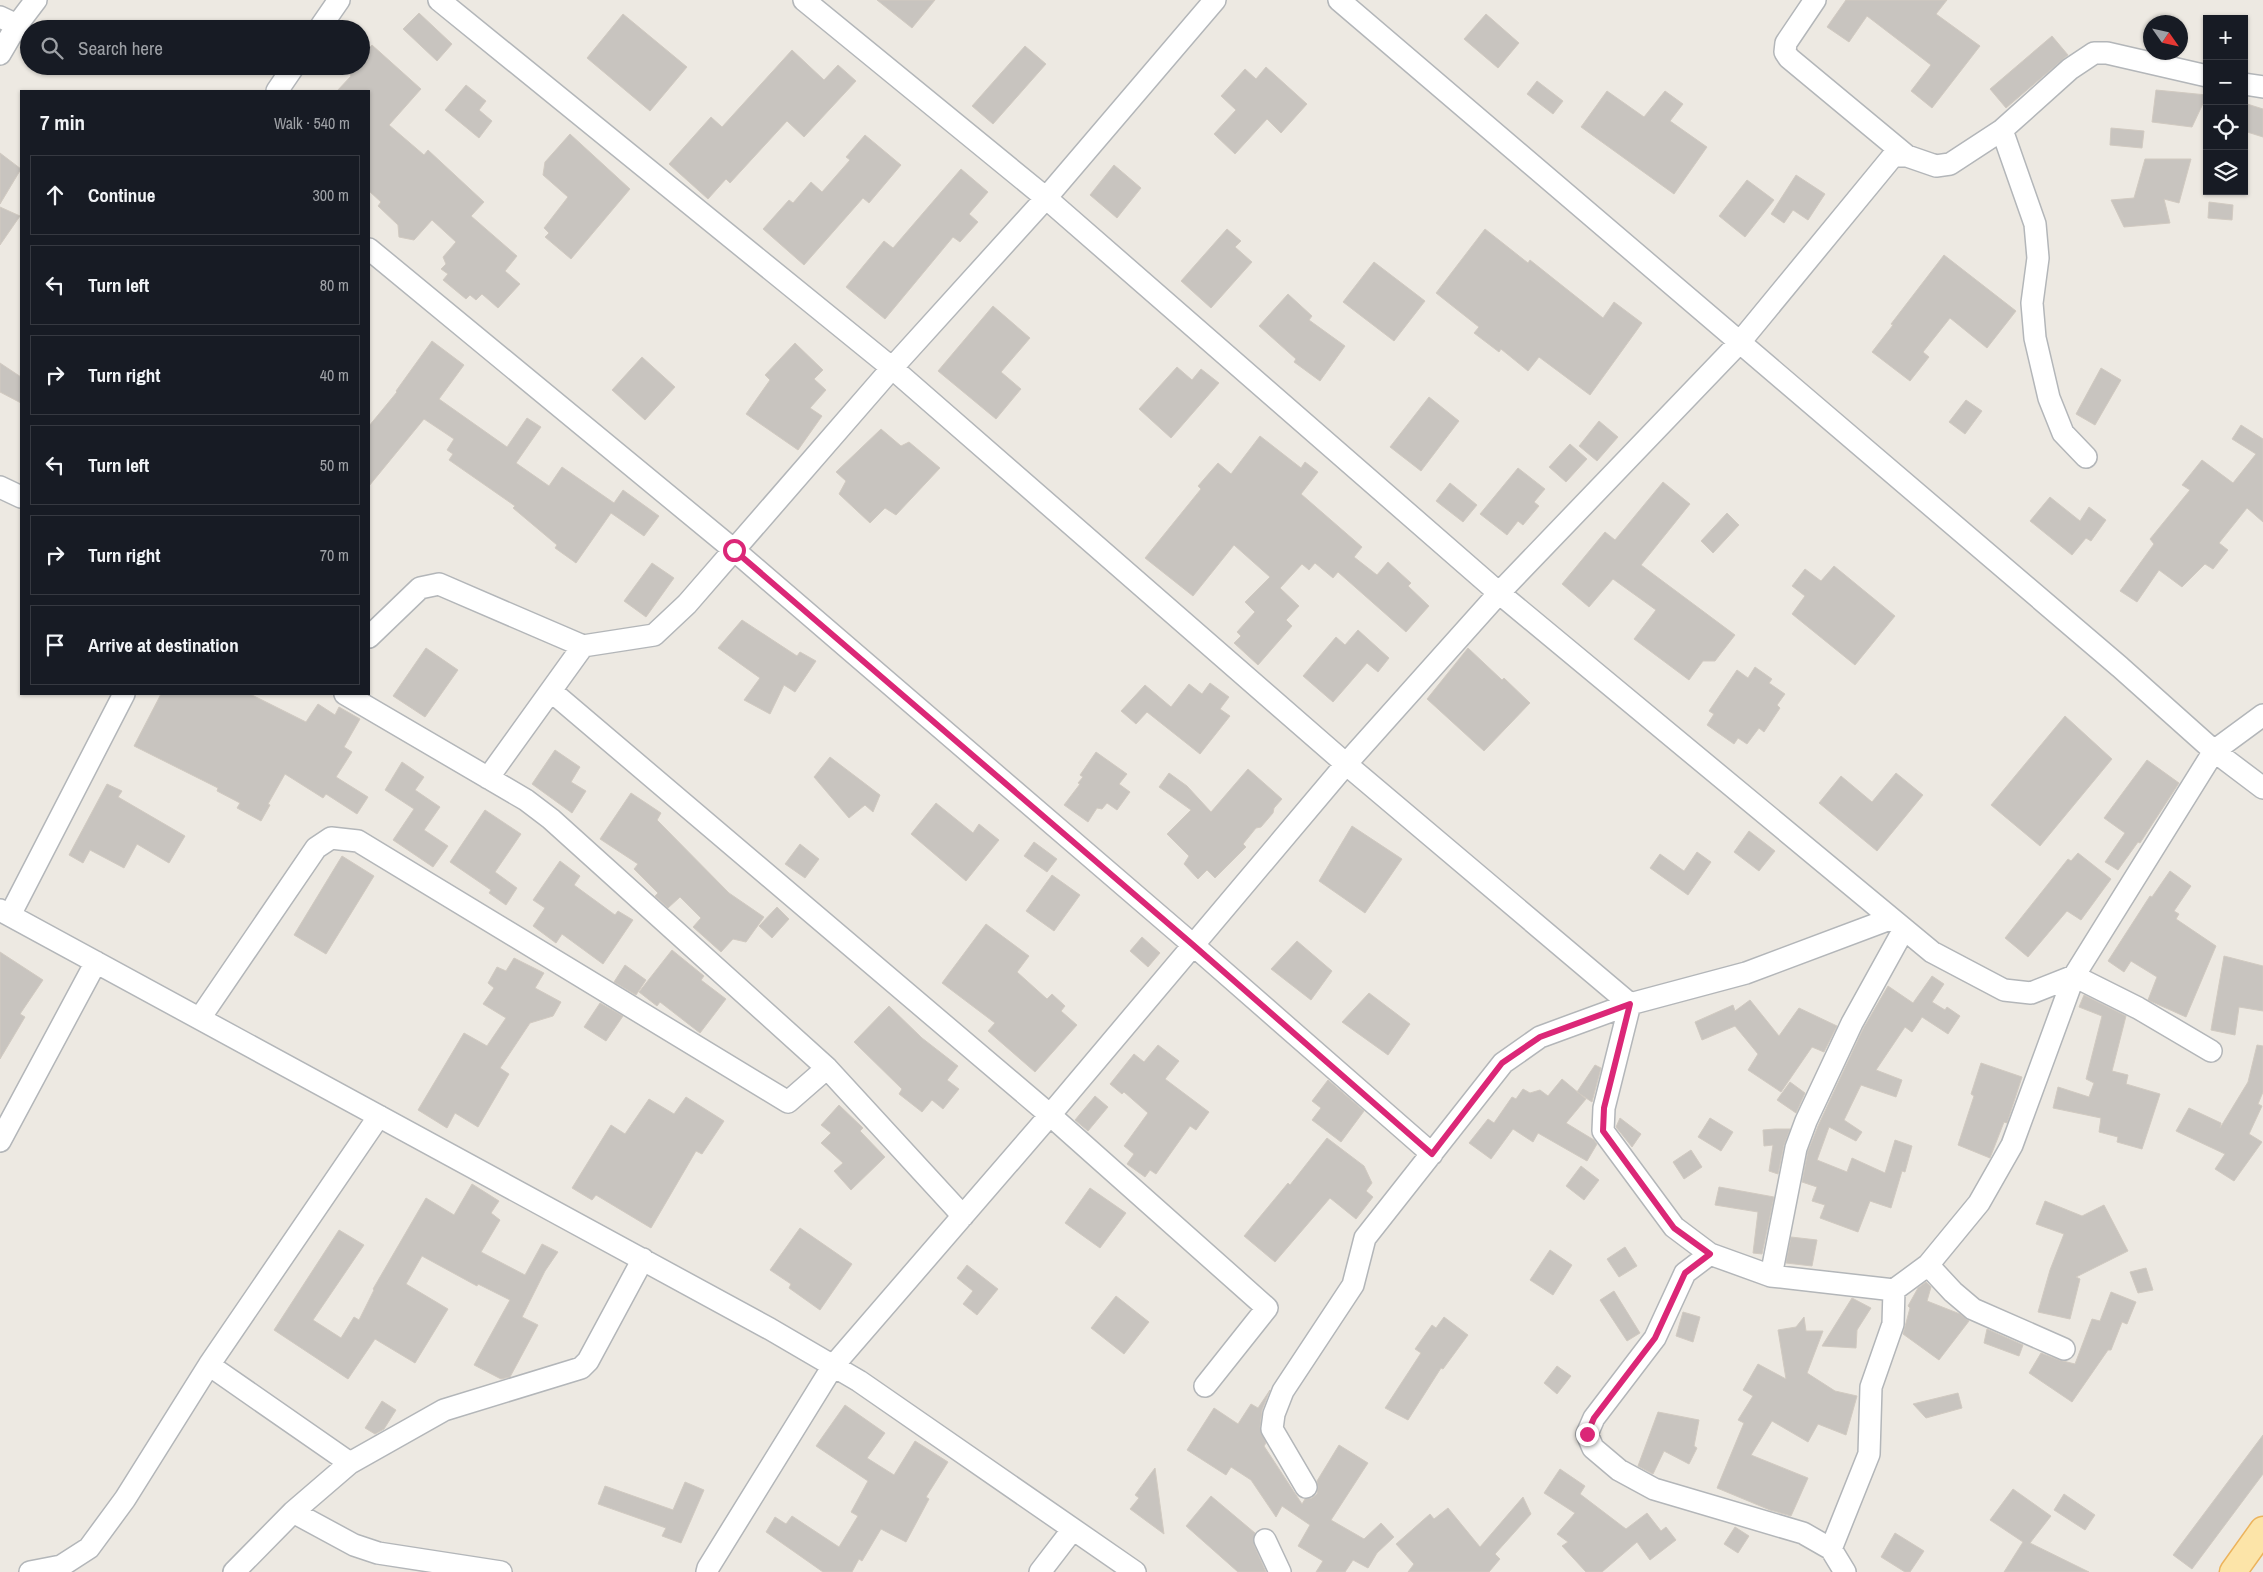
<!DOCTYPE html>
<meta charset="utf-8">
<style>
body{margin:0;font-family:"Archivo Narrow",sans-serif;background:#242831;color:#f1f3f6}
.controls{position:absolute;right:15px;top:15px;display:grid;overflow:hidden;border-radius:0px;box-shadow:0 1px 4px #0004}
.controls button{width:45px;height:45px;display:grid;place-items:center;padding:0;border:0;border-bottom:1px solid #363941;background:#171b24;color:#f1f3f6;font:25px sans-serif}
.compass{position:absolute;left:2143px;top:15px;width:45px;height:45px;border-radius:50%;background:#171b24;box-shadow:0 1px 4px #0004;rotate:124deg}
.stop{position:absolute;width:15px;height:15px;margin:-11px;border:4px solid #db2777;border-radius:50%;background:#fff}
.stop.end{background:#db2777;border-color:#fff;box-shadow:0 1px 5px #0008}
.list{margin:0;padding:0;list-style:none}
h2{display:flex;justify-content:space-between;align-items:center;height:65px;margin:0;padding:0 20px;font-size:21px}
h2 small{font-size:16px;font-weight:400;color:#9ea1a6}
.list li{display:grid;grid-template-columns:32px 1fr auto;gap:15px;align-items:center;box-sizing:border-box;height:80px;margin:0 10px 10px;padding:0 10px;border:1px solid #363941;border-radius:0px}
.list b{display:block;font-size:19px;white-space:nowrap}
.list em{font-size:16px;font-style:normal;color:#9ea1a6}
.icon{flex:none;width:28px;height:28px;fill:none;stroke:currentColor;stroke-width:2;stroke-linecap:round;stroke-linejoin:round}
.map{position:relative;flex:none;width:2263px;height:1572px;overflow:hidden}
.search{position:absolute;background:#171b24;box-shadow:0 1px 4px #0004;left:20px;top:20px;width:350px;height:55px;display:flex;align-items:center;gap:12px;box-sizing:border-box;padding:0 18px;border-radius:28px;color:#9ea1a6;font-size:19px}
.panel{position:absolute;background:#171b24;box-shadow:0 1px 4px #0004;left:20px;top:90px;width:350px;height:605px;border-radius:0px}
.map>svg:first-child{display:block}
</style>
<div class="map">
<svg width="2263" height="1572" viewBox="0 0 2263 1572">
<rect width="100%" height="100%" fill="#ede9e2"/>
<path fill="#c8c4bf" stroke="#d1cac1" d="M877,0H935L912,28Z
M1846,0H1947L1936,14L1980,46L1932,108L1911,91L1931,65L1867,16L1849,42L1827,27Z
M419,13L452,44L437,61L403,29Z
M623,14L687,67L650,111L587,58Z
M1486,14L1519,43L1498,68L1464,39Z
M2052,36L2068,55L2006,108L1990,89Z
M372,45L421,89L389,125L424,155L428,150L484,202L471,216L517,256L505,271L520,284L498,308L482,294L476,300L470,295L466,299L443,280L448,274L441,269L446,264L443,257L456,242L432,220L414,240L399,237L398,225L378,206L381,202L369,191V91H337L351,76L340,66H361V56Z
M1025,46L1046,64L993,124L972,106Z
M792,50L824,80L838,65L856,81L804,137L787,121L730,183L726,179L708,199L669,164L711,117L722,127Z
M1266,67L1307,104L1281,133L1267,119L1235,154L1214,134L1236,110L1221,96L1245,69L1256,79Z
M1537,81L1563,101L1553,114L1527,94Z
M466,85L486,101L479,110L492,121L479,138L445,110Z
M2156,90L2207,95L2192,127L2152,122Z
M1607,91L1644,117L1665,91L1683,104L1670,121L1707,147L1674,194L1581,127Z
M2244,103L2263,109V137L2244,131Z
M2111,128L2144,131L2142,148L2110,145Z
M570,134L630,189L571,259L545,237L549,233L544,228L568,197L543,175L545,162Z
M865,135L901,165L869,203L863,198L804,265L763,229L789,200L793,203L811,182L822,192L850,160L846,157Z
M0,153L21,169L0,204Z
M2145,159H2191L2179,203L2164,199L2170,223L2124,227L2111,200L2134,198Z
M1114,165L1141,188L1117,218L1090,195Z
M961,169L988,192L969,214L978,222L960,242L953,237L885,319L846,287L884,241L893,248Z
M1796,175L1825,194L1808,220L1793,210L1784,223L1771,214Z
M1747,180L1774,200L1745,237L1719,216Z
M2209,202L2233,205L2232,220L2208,218Z
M0,207L20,216L0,245Z
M1227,229L1241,241L1235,247L1252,262L1211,308L1181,281Z
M1485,229L1528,263L1530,260L1603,318L1614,302L1642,323L1590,395L1539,357L1528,371L1501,349L1499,352L1474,333L1479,327L1436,293Z
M1944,255L2016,311L1987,348L1950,318L1923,352L1929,357L1910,381L1872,352L1893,325L1891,324Z
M1374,262L1425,301L1394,341L1343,302Z
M1288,294L1312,316L1309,320L1345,346L1320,381L1294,362L1296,359L1259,326Z
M993,306L1030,338L1001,372L1021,389L996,419L938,371Z
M432,341L464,365L439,399L507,447L527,418L541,427L516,463L549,486L562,467L614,503L623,490L659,516L644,536L611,513L576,563L555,548L557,545L513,508L515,506L449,460L453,454L447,450L454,439L424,419L369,486V426L397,392L396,391Z
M795,343L823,370L814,379L826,390L810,408L822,416L798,450L746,414L770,380L765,375Z
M642,357L675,387L645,420L612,390Z
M0,363L21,377V403L0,392Z
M1177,367L1192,380L1201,369L1219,383L1171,438L1139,409Z
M2101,368L2121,380L2095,425L2076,414Z
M1429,397L1459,421L1421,471L1390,447Z
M1966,400L1982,411L1965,434L1949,422Z
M1599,421L1618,437L1597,461L1579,446Z
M2241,425L2263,439V522L2247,508L2219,543L2228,550L2213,569L2205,564L2182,587L2159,570L2137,602L2120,591L2154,544L2150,539L2190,490L2182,485L2202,460L2233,483L2256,454L2232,439Z
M881,429L901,446L909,442L940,468L896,515L885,508L870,523L839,494L846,481L836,472Z
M1260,436L1301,468L1305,462L1318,472L1301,494L1362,547L1354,557L1377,575L1388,562L1411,583L1408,586L1429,606L1406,632L1338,572L1333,578L1315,563L1309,570L1302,564L1280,588L1299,606L1286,620L1292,626L1258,665L1234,643L1241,636L1237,632L1255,612L1245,602L1270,577L1234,545L1193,596L1145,558L1201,489L1198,486L1218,463L1231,474Z
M1570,444L1587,459L1566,482L1549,467Z
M1518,468L1545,489L1534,502L1539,506L1523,525L1518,521L1507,535L1480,514Z
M1663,482L1690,504L1641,565L1735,635L1715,661H1703L1689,680L1634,639L1656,610L1613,579L1589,607L1562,584L1605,532L1615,540Z
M1450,483L1477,505L1463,522L1436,501Z
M2050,497L2080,521L2089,507L2106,520L2091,541L2086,538L2072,555L2030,521Z
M1727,513L1739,525L1713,553L1701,541Z
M652,563L674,578L646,617L624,601Z
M1834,566L1895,616L1855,665L1792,614L1805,596L1792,586L1805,569L1821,581Z
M742,620L797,656L800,652L816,661L795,692L784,685L770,714L744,700L760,678L718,648Z
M1358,630L1389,658L1378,672L1367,663L1333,702L1303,676L1336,637L1345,645Z
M426,648L458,670L425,717L393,696Z
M1468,648L1502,680L1504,678L1530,703L1484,751L1427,699Z
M1755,667L1772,679L1769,683L1785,694L1777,705L1780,708L1764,732L1759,728L1747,744L1738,738L1734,744L1707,725L1714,714L1709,711L1737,670L1748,678Z
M1210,683L1229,697L1220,709L1230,716L1200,754L1147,712L1136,724L1121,711L1145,685L1171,707L1189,684L1202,694Z
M161,694H250L306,722L318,704L335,715L339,707L360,719L344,747L352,752L336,777L368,797L357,814L326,794L323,798L285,774L268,804L270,805L261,821L237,808L240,803L217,791L218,788L134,746Z
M2065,716L2112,759L2040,846L1991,805Z
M555,750L580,767L571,782L586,791L572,813L532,784Z
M1096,752L1127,774L1119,784L1130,792L1117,810L1107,803L1102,809L1097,808L1088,822L1064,805L1080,784L1078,783L1083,777L1080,775Z
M830,757L880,795L873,812L865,805L849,818L814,777Z
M2147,760L2179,783L2140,843L2138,842L2118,870L2105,862L2125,833L2104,818Z
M402,762L424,777L415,790L440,807L424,830L448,846L433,867L393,840L414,809L385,790Z
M1248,769L1282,799L1274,808L1273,813L1261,827L1256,828L1243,844L1246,847L1215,878L1207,870L1198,879L1184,864L1189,856L1167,834L1191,810L1159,787L1169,773L1187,786L1211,812Z
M1896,773L1923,795L1877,851L1819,803L1841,776L1872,802Z
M107,784L122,791L118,797L185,836L169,863L137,844L124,868L90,850L83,863L69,855Z
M631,793L661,813L657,820L729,893L764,917L746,942L733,939L721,952L693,927L701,918L680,897L668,908L655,896L658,893L634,869L638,864L600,839Z
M936,803L973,833L979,824L999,840L966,881L911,834Z
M485,810L521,834L495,872L517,888L506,905L489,893L491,890L450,862Z
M1352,826L1402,859L1365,913L1319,881Z
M1749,831L1775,851L1759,871L1734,852Z
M1034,842L1057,859L1047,872L1024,856Z
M800,844L819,859L805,878L785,864Z
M1697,852L1711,862L1688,895L1650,868L1660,854L1684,871Z
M2078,853L2111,879L2081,920L2067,911L2028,957L2005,938L2068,859L2071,861Z
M342,856L374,876L326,954L294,935Z
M560,861L580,876L574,885L615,915L618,911L633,920L603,964L562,934L556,943L533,926L545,908L533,900Z
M2170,871L2191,886L2174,911L2179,914L2176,919L2216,946L2186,1017L2148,1000L2157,977L2131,961L2124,972L2108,961L2150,896L2152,897Z
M1052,875L1080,895L1054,931L1026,911Z
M777,907L789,919L772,938L759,926Z
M986,924L1029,956L1017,972L1047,999L1052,994L1065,1006L1061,1011L1077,1025L1035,1072L988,1031L995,1023L942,983Z
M1142,937L1160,953L1148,967L1130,951Z
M1297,941L1332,971L1311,1000L1271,969Z
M672,950L704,976L701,980L726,999L700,1033L660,1002L657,1006L639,992Z
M0,952L43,980L20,1014L25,1017L0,1059Z
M2224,956L2263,966V1011L2239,1007L2235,1035L2211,1030Z
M514,958L544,973L535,988L561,1002L553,1016L530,1023L500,1068L509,1074L478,1127L455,1113L447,1128L418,1110L464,1033L487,1046L506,1018L483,1004L494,988L488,983L497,967L506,971Z
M625,965L646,980L636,995L614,982Z
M1932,976L1944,984L1932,1002L1945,1010L1947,1007L1960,1016L1948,1034L1922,1017L1912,1032L1905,1027L1876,1070L1902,1080L1896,1097L1861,1085L1844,1120L1862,1132L1856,1141L1829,1127L1817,1160L1847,1172L1852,1158L1885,1173L1895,1140L1912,1146L1905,1172L1902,1171L1891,1208L1870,1201L1858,1232L1820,1218L1825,1205L1812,1201L1817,1187L1802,1182L1808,1151L1818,1126L1863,1029L1888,986L1913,1003Z
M1369,993L1410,1024L1388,1055L1342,1022Z
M2084,995L2126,1016L2112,1071L2128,1075L2126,1084L2160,1094L2142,1149L2117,1142L2118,1137L2099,1132L2101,1118L2053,1108L2058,1087L2089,1097L2094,1083L2086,1079L2102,1016L2079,1007Z
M1750,1000L1779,1036L1799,1008L1837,1026L1824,1052L1812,1047L1781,1092L1748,1070L1758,1054L1735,1026L1702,1040L1695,1022L1733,1005L1735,1011Z
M600,1003L623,1016L606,1041L584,1027Z
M889,1006L922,1038L958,1066L947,1080L959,1089L943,1109L932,1100L922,1112L899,1094L902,1089L854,1042Z
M1158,1045L1179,1061L1165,1079L1209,1112L1196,1130L1190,1126L1156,1174L1150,1170L1145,1177L1127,1164L1134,1154L1124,1146L1148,1113L1124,1092L1122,1094L1110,1084L1134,1054L1144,1062Z
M2257,1045L2263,1046V1092L2258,1104L2262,1106L2249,1134L2262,1142L2234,1181L2215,1169L2225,1154L2176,1131L2189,1108L2221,1123L2220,1128L2248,1082Z
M1981,1063L2022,1077L2007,1123L2004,1122L1990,1158L1958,1145L1974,1096L1971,1094Z
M1595,1065L1601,1068L1592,1102L1577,1092Z
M1562,1079L1586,1099L1566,1123L1594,1140L1597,1144L1587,1161L1538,1133L1533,1142L1513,1129L1491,1159L1469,1143L1488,1119L1494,1123L1512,1097L1516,1099L1523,1089L1530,1093L1540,1090L1548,1096Z
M1328,1080L1364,1111L1341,1142L1312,1120L1321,1108L1312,1101Z
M1790,1082L1805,1093L1796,1113L1777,1100Z
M1095,1096L1108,1107L1088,1131L1075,1120Z
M686,1097L724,1121L702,1154L696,1151L651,1228L596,1195L592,1200L572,1188L611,1125L625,1134L649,1099L674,1114Z
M839,1105L863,1128L860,1131L885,1157L851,1190L834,1171L843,1163L821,1143L831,1133L821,1125Z
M1620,1118L1641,1134L1632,1147L1616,1127Z
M1710,1118L1733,1132L1721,1151L1698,1137Z
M1775,1129H1790L1784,1145L1778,1174L1769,1171L1773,1145L1764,1146L1763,1130Z
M1327,1138L1364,1166L1372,1183L1366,1191L1373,1197L1356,1219L1330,1198L1275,1262L1244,1236L1288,1183L1290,1185Z
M1691,1150L1702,1167L1684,1179L1673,1162Z
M1581,1166L1599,1180L1584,1200L1566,1186Z
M472,1184L499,1201L491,1213L500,1220L481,1252L525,1275L542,1244L558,1252L545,1271L522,1317L538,1325L510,1377L501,1379L474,1365L510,1300L478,1284L477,1286L422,1256L406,1284L448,1309L415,1363L375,1339L348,1379L274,1330L339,1230L364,1245L313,1320L341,1338L354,1317L359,1320L374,1290L373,1289L426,1198L454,1215Z
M1719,1187L1774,1197L1762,1254L1753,1253L1758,1212L1715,1205Z
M1090,1188L1126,1213L1100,1248L1065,1223Z
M2045,1201L2082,1216L2104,1205L2128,1251L2076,1277L2080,1279L2070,1319L2038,1312L2050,1270L2064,1234L2036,1224Z
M800,1228L852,1264L820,1310L789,1288L791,1284L770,1270Z
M1791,1237L1817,1240L1812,1266L1786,1263Z
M1625,1247L1637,1266L1619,1277L1607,1259Z
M1550,1250L1572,1265L1553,1295L1530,1280Z
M967,1265L998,1289L977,1315L963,1304L973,1291L957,1278Z
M2146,1268L2153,1290L2138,1293L2130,1272Z
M1926,1282L1931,1287L1927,1301L1960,1314L1969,1321L1939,1360L1903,1334L1910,1308L1908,1306L1918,1288Z
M1614,1291L1640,1333L1627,1341L1600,1300Z
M2111,1292L2136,1302L2127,1324L2122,1322L2111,1350H2108L2072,1402L2029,1373L2041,1353L2059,1360L2075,1364L2092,1319L2100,1321Z
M1116,1296L1149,1322L1124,1354L1091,1328Z
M1852,1298L1871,1308L1857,1330L1856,1348L1822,1346Z
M1683,1312L1700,1317L1693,1342L1676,1336Z
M1444,1317L1468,1335L1443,1369L1441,1368L1408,1420L1385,1408L1421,1353L1415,1349L1432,1325L1436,1328Z
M1804,1317L1806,1331H1823L1807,1373L1835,1391L1857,1396L1846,1435L1818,1424L1808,1442L1772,1421L1751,1455L1808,1478L1791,1516L1770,1510L1717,1488L1744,1423L1738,1420L1753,1396L1743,1390L1758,1364L1786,1379L1778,1330L1796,1327Z
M1987,1329L2023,1345L2019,1356L1984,1343Z
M1557,1366L1571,1376L1557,1394L1544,1383Z
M1270,1390L1262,1410L1260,1427L1266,1443L1264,1446L1302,1504L1305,1499L1312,1498L1317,1494L1318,1487L1317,1481L1339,1445L1368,1463L1331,1520L1364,1539L1381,1523L1394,1537L1377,1553L1368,1568L1353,1560L1345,1572H1316L1323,1561L1298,1546L1310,1525L1282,1506L1276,1517L1251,1480L1231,1467L1226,1475L1187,1450L1214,1408L1238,1424L1251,1404L1258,1408Z
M1958,1393L1962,1408L1926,1418L1913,1404Z
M382,1401L396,1410L384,1429L375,1434L365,1428Z
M845,1405L885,1433L867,1458L894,1475L915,1441L948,1462L926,1497L929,1499L906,1542L881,1529L862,1561L859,1559L852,1572H823L766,1532L775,1517L786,1524L792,1516L839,1547L858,1516L851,1512L868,1481L816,1446Z
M1658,1412L1699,1420L1694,1446L1697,1448L1689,1464L1664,1451L1653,1474L1638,1466Z
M2263,1435V1474L2192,1569L2173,1555Z
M1155,1468L1164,1534L1130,1509L1139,1498L1135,1495Z
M1560,1469L1585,1486L1580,1494L1626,1529L1647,1513L1661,1531L1666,1527L1676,1540L1650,1560L1637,1542L1602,1572H1586L1562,1546L1568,1542L1557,1534L1575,1513L1544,1493Z
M685,1482L704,1490L681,1543L662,1536L666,1528L598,1504L605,1486L673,1510Z
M2013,1489L2051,1516L2030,1543L2089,1572H2004L2023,1542L1990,1520Z
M2064,1494L2095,1515L2085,1530L2054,1510Z
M1211,1496L1255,1533L1254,1545L1266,1572H1238L1186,1526Z
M1523,1497L1531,1514L1495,1554L1500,1559L1489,1572H1408L1414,1564L1396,1544L1430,1514L1434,1519L1448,1508L1480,1547Z
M1735,1527L1749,1536L1738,1553L1724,1544Z
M1895,1533L1924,1551L1910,1572H1905L1881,1557Z"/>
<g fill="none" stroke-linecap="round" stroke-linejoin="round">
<defs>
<path id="minor" d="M439,0L892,368L1346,764L1630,1004L1604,1108L1603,1131L1674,1227L1710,1254L1771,1276L1894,1290L1928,1265L1979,1203L2012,1145L2074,976L2214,751L2263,715
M804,0L1046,198L1499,593L1932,952L2004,990L2031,993L2074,976L2138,1008L2211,1051
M1339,0L2120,667L2214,751L2263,788
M1815,0L1786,43L1785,52L1789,58L1907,156
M0,17L17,25
M319,29L339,0
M0,54L17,25L36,0
M2244,84L2263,87
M277,91L294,66
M2002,130L2035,224L2038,258L2032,303L2035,338L2049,398L2063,433L2086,457
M369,249L734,550L1192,944L1432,1154
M0,487L21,497
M369,637L420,588L439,584L583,646
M551,691L1050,1115L1267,1308L1205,1386
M345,694L526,800L551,819L827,1068L963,1216
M488,778L583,646L654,635L687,604L892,368L1046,198L1215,0
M0,910L770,1329L859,1381L1135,1572
M10,915L124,694
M200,1018L316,848L331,838L358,841L788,1102L827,1068
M0,1141L96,962
M1710,1254L1685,1273L1655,1338L1594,1418L1587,1434L1593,1448L1619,1470L1654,1489L1803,1533L1831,1549L1845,1572
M1928,1265L1953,1292L1973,1309L2064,1349
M1771,1276L1796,1148L1806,1121L1852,1023L1904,929
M209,1365L350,1463
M1306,1487L1272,1429L1274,1414L1283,1391L1353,1285L1365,1238L1503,1063L1540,1037L1630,1004L1746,973L1890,919
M293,1512L354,1545L378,1553L501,1572
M1265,1540L1280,1572
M1831,1549L1869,1454L1871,1387L1893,1324L1894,1290
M30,1572L61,1566L89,1548L125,1499L209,1365L379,1116
M234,1572L293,1512L350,1463L444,1410L581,1368L588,1361L643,1259
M707,1572L708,1568L833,1366L1050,1115L1346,764L1499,593L1740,342L1893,156H1907L1936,166L1950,164L2002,130L2070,69L2094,53H2107L2207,76
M1040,1572L1073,1529"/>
<path id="major" d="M2233,1572L2263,1530"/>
</defs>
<use href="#minor" stroke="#b3b6b9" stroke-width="24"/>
<use href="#major" stroke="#ecb35c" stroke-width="29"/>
<use href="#minor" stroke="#fff" stroke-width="21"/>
<use href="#major" stroke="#fce4a8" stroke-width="26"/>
</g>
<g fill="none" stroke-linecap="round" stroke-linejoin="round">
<path stroke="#db2777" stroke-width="6" d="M734,550L1192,944L1432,1154L1502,1063L1540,1037L1630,1004L1604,1108L1603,1131L1674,1228L1710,1254L1685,1273L1655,1338L1594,1418L1587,1434"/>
</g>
</svg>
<div class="controls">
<button>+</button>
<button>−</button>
<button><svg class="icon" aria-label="locate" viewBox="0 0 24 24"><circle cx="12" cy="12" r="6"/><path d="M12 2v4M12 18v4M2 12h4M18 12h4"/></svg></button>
<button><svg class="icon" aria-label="layers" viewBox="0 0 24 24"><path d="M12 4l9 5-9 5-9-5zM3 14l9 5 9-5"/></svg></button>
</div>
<svg class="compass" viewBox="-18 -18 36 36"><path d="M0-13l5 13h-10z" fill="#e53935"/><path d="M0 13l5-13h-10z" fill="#9ea1a6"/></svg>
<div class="stop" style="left:734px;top:550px"></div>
<div class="stop end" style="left:1587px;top:1434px"></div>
<div class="search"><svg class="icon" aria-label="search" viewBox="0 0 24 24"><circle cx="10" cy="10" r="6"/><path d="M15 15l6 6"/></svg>Search here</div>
<section class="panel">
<h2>7 min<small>Walk · 540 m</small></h2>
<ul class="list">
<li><svg class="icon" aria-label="ahead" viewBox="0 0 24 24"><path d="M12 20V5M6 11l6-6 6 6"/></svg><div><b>Continue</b></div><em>300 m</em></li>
<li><svg class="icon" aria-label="left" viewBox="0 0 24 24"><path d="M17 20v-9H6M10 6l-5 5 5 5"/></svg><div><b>Turn left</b></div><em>80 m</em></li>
<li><svg class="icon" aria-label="right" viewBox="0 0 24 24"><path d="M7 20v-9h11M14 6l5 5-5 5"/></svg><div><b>Turn right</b></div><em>40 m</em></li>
<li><svg class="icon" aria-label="left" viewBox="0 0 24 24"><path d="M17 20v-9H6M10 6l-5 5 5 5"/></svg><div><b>Turn left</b></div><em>50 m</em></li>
<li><svg class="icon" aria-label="right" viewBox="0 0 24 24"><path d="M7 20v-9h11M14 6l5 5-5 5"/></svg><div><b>Turn right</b></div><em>70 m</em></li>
<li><svg class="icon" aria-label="arrive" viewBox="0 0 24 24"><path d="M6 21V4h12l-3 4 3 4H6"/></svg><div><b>Arrive at destination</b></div></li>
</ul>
</section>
</div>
